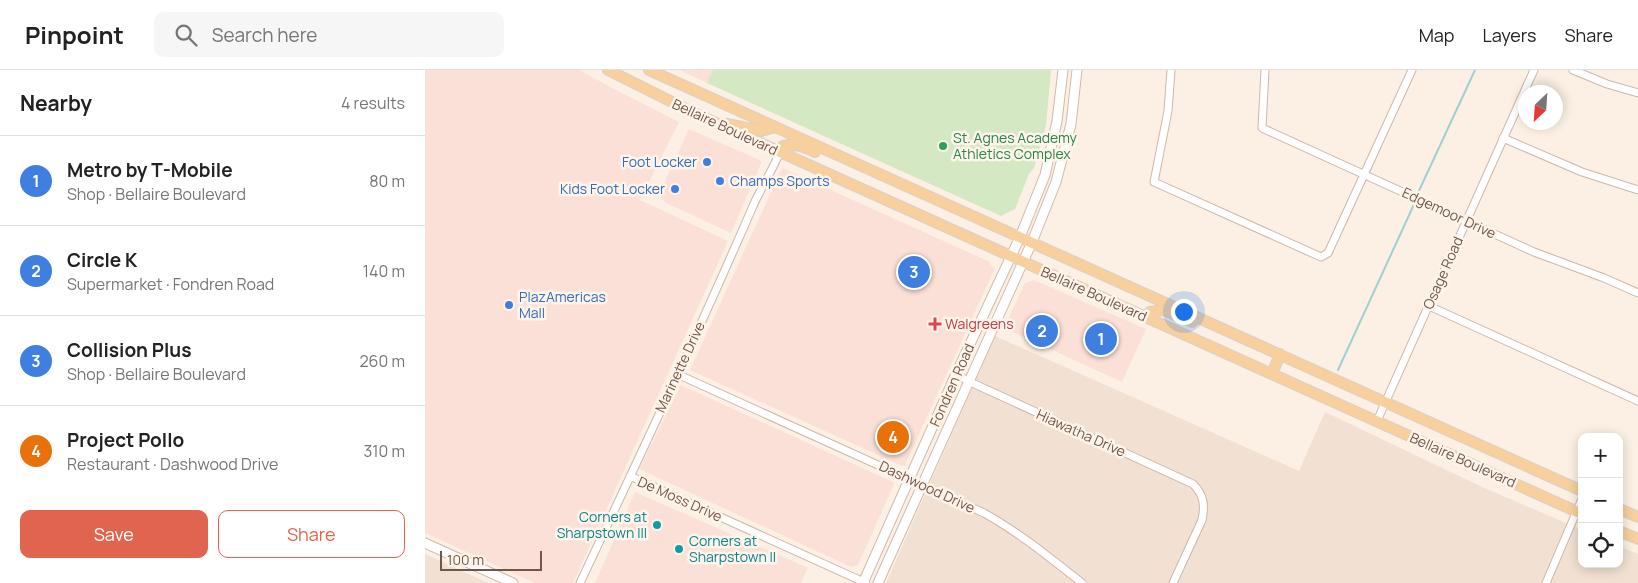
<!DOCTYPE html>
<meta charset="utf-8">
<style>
body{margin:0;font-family:Manrope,sans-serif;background:#f6f6f6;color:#222}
.controls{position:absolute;right:15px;bottom:15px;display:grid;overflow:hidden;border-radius:10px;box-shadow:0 2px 12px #0003}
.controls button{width:45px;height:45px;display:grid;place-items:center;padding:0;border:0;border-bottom:1px solid #e0e0e0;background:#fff;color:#222;font:25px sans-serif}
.compass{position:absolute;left:1093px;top:15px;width:45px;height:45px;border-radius:50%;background:#fff;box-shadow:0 2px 12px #0003;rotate:205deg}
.scale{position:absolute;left:15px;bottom:12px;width:102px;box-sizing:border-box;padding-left:5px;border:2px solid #72564b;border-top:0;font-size:14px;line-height:18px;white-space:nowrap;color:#72564b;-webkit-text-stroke:4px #fef4e9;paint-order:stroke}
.you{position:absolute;left:758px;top:241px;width:18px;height:18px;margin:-12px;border:4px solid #fff;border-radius:50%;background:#1a73e8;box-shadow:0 0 0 8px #1a73e833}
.badge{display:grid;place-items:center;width:32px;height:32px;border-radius:50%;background:#e0644e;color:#fff;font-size:16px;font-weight:700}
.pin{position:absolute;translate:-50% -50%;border:2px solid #fff;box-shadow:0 1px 5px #0006}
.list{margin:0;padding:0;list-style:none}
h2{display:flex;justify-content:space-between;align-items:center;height:65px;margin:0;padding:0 20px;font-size:21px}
h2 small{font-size:16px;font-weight:400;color:#767676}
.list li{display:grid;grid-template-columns:32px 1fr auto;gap:15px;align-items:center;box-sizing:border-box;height:90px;padding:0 20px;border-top:1px solid #e0e0e0}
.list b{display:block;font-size:19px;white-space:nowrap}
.list p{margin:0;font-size:16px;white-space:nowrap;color:#767676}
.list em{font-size:16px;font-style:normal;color:#767676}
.actions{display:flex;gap:10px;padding:15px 20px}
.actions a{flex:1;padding:11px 0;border:1px solid #e0644e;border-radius:10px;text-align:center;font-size:18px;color:#e0644e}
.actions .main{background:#e0644e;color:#fff}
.icon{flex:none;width:28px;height:28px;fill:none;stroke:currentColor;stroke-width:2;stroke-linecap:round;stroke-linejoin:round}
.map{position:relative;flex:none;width:1213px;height:513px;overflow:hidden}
header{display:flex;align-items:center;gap:30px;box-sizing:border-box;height:70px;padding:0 25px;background:#fff;border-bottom:1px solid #e0e0e0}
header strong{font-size:24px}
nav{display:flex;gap:28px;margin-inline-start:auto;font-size:18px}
.search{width:350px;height:45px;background:#f6f6f6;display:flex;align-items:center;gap:12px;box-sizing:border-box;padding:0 18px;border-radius:10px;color:#767676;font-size:19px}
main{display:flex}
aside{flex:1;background:#fff}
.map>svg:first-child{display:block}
</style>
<header>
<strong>Pinpoint</strong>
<div class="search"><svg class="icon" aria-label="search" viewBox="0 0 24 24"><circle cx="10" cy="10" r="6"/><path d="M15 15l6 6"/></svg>Search here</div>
<nav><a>Map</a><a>Layers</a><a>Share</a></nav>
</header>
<main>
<aside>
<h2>Nearby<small>4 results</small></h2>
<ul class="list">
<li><span class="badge" style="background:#3f7fe0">1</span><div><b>Metro by T-Mobile</b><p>Shop · Bellaire Boulevard</p></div><em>80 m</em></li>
<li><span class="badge" style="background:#3f7fe0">2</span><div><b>Circle K</b><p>Supermarket · Fondren Road</p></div><em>140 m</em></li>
<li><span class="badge" style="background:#3f7fe0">3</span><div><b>Collision Plus</b><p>Shop · Bellaire Boulevard</p></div><em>260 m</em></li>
<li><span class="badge" style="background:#e8710a">4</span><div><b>Project Pollo</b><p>Restaurant · Dashwood Drive</p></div><em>310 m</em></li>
</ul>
<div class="actions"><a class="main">Save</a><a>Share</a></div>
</aside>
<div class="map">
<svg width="1213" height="513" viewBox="0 0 1213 513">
<rect width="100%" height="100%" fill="#fbf0e3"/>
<path fill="#f2e1d2" d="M570,266L874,401L900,342L1055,416L1157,460V494H1194V476L1213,484V513H461Z
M0,484L63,513H0Z"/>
<path fill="#fbe0d8" d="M0,0H154L193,21L254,52L215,130L303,171L148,513H110L0,463Z
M255,0H288L282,13Z
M264,59L337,91L306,163L241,133L234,124Z
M357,98L565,192L566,196L570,198L480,395L477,396L265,300Z
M609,210L721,259L697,312L579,258L600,213Z
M256,315L468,412L469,414L433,495L426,497L214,399Z
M210,422L383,498L376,513H170Z"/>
<path fill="#d4e8c3" d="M288,0H626L621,55L609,98L604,104L590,139L576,146L282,13Z"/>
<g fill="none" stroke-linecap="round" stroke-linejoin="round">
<path stroke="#a0d0d5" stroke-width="2" d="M992,125L1050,0
M913,300L991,130"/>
<defs>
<path id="street" d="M746,0L743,41L729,112L896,187L903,183L987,0
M840,0L837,58L1109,182L1179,208L1213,223
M1148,0L1182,14L1213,23
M1078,68L1157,102L1213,120
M1004,236L1213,331
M252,304L559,443C595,463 625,488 657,513
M531,304L543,311L768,414C779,425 780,435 777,450L748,513
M952,351L1109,0
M205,406L441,513
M155,513C214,388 273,263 328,136C336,118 347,101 355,82
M1121,513L1157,429"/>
<path id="secondary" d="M0,473L88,513
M438,513L531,304L595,167L620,105L632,51L638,0
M453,513L607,172L631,112L646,54L652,0"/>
<path id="primary" d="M183,0L267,42L355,82L1157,444
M224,0L1157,421
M302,54L336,61L350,57
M355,82L358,76C370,73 379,77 390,82
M720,247L725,242L738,240L767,252
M847,304L855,284
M1194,439L1213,447
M1194,461L1213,469"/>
</defs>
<use href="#street" stroke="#ccb7aa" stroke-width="9"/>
<use href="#secondary" stroke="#d1b9ab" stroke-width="11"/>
<use href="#primary" stroke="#d8d0cd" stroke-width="12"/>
<use href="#street" stroke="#fff" stroke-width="7"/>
<use href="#secondary" stroke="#fff" stroke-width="9"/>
<use href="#primary" stroke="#f7d09e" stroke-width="10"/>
</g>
<circle fill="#2e9e5b" stroke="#fef4e9" stroke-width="2" cx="518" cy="76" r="5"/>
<g fill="#3f7fe0" stroke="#fef4e9" stroke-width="2">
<circle cx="282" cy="92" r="5"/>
<circle cx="295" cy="111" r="5"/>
<circle cx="250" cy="119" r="5"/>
<circle cx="84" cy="235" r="5"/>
</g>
<path fill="#e0444e" stroke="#fef4e9" stroke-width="2" d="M507.5 246.5h5v5h5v5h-5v5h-5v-5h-5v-5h5z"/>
<g fill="#0f9aa8" stroke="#fef4e9" stroke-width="2">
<circle cx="232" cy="455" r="5"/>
<circle cx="254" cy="479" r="5"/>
</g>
<g text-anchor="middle" stroke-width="5" stroke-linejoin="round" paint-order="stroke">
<g font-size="14" fill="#72564b" stroke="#fef4e9">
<text transform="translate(300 57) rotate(25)" y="5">Bellaire Boulevard</text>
<text transform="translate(1024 143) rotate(25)" y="5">Edgemoor Drive</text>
<text transform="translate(1018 203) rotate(-66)" y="5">Osage Road</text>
<text transform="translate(669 224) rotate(24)" y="5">Bellaire Boulevard</text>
<text transform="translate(255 297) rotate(-65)" y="5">Marinette Drive</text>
<text transform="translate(527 315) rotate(-66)" y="5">Fondren Road</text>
<text transform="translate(656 363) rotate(24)" y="5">Hiawatha Drive</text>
<text transform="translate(1038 390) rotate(24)" y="5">Bellaire Boulevard</text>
<text transform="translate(502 417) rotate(25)" y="5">Dashwood Drive</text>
<text transform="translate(255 429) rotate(24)" y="5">De Moss Drive</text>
</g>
<g font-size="14" fill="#27864d" stroke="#fef4e9" text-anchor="start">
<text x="528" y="73">St. Agnes Academy<tspan x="528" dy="16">Athletics Complex</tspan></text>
</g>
<g font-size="14" fill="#366cbe" stroke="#fef4e9" text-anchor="end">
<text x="272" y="97">Foot Locker</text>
<text x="305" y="116" text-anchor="start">Champs Sports</text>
<text x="240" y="124">Kids Foot Locker</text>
<text x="94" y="232" text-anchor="start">PlazAmericas<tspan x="94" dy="16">Mall</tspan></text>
</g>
<g font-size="14" fill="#be3a42" stroke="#fef4e9" text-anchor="start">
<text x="520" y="259">Walgreens</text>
</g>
<g font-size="14" fill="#0d838f" stroke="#fef4e9" text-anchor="end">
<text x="222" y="452">Corners at<tspan x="222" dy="16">Sharpstown III</tspan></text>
<text x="264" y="476" text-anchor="start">Corners at<tspan x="264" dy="16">Sharpstown II</tspan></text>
</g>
</g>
</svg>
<div class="controls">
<button>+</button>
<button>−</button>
<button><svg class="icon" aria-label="locate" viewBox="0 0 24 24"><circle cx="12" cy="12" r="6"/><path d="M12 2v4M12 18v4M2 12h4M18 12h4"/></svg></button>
</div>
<svg class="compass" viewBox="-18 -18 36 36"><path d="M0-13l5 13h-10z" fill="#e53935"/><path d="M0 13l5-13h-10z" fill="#767676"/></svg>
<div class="scale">100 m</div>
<div class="you"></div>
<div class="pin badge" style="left:676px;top:269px;background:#3f7fe0">1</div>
<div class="pin badge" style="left:617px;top:261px;background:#3f7fe0">2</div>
<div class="pin badge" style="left:489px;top:202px;background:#3f7fe0">3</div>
<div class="pin badge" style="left:468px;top:367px;background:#e8710a">4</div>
</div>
</main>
